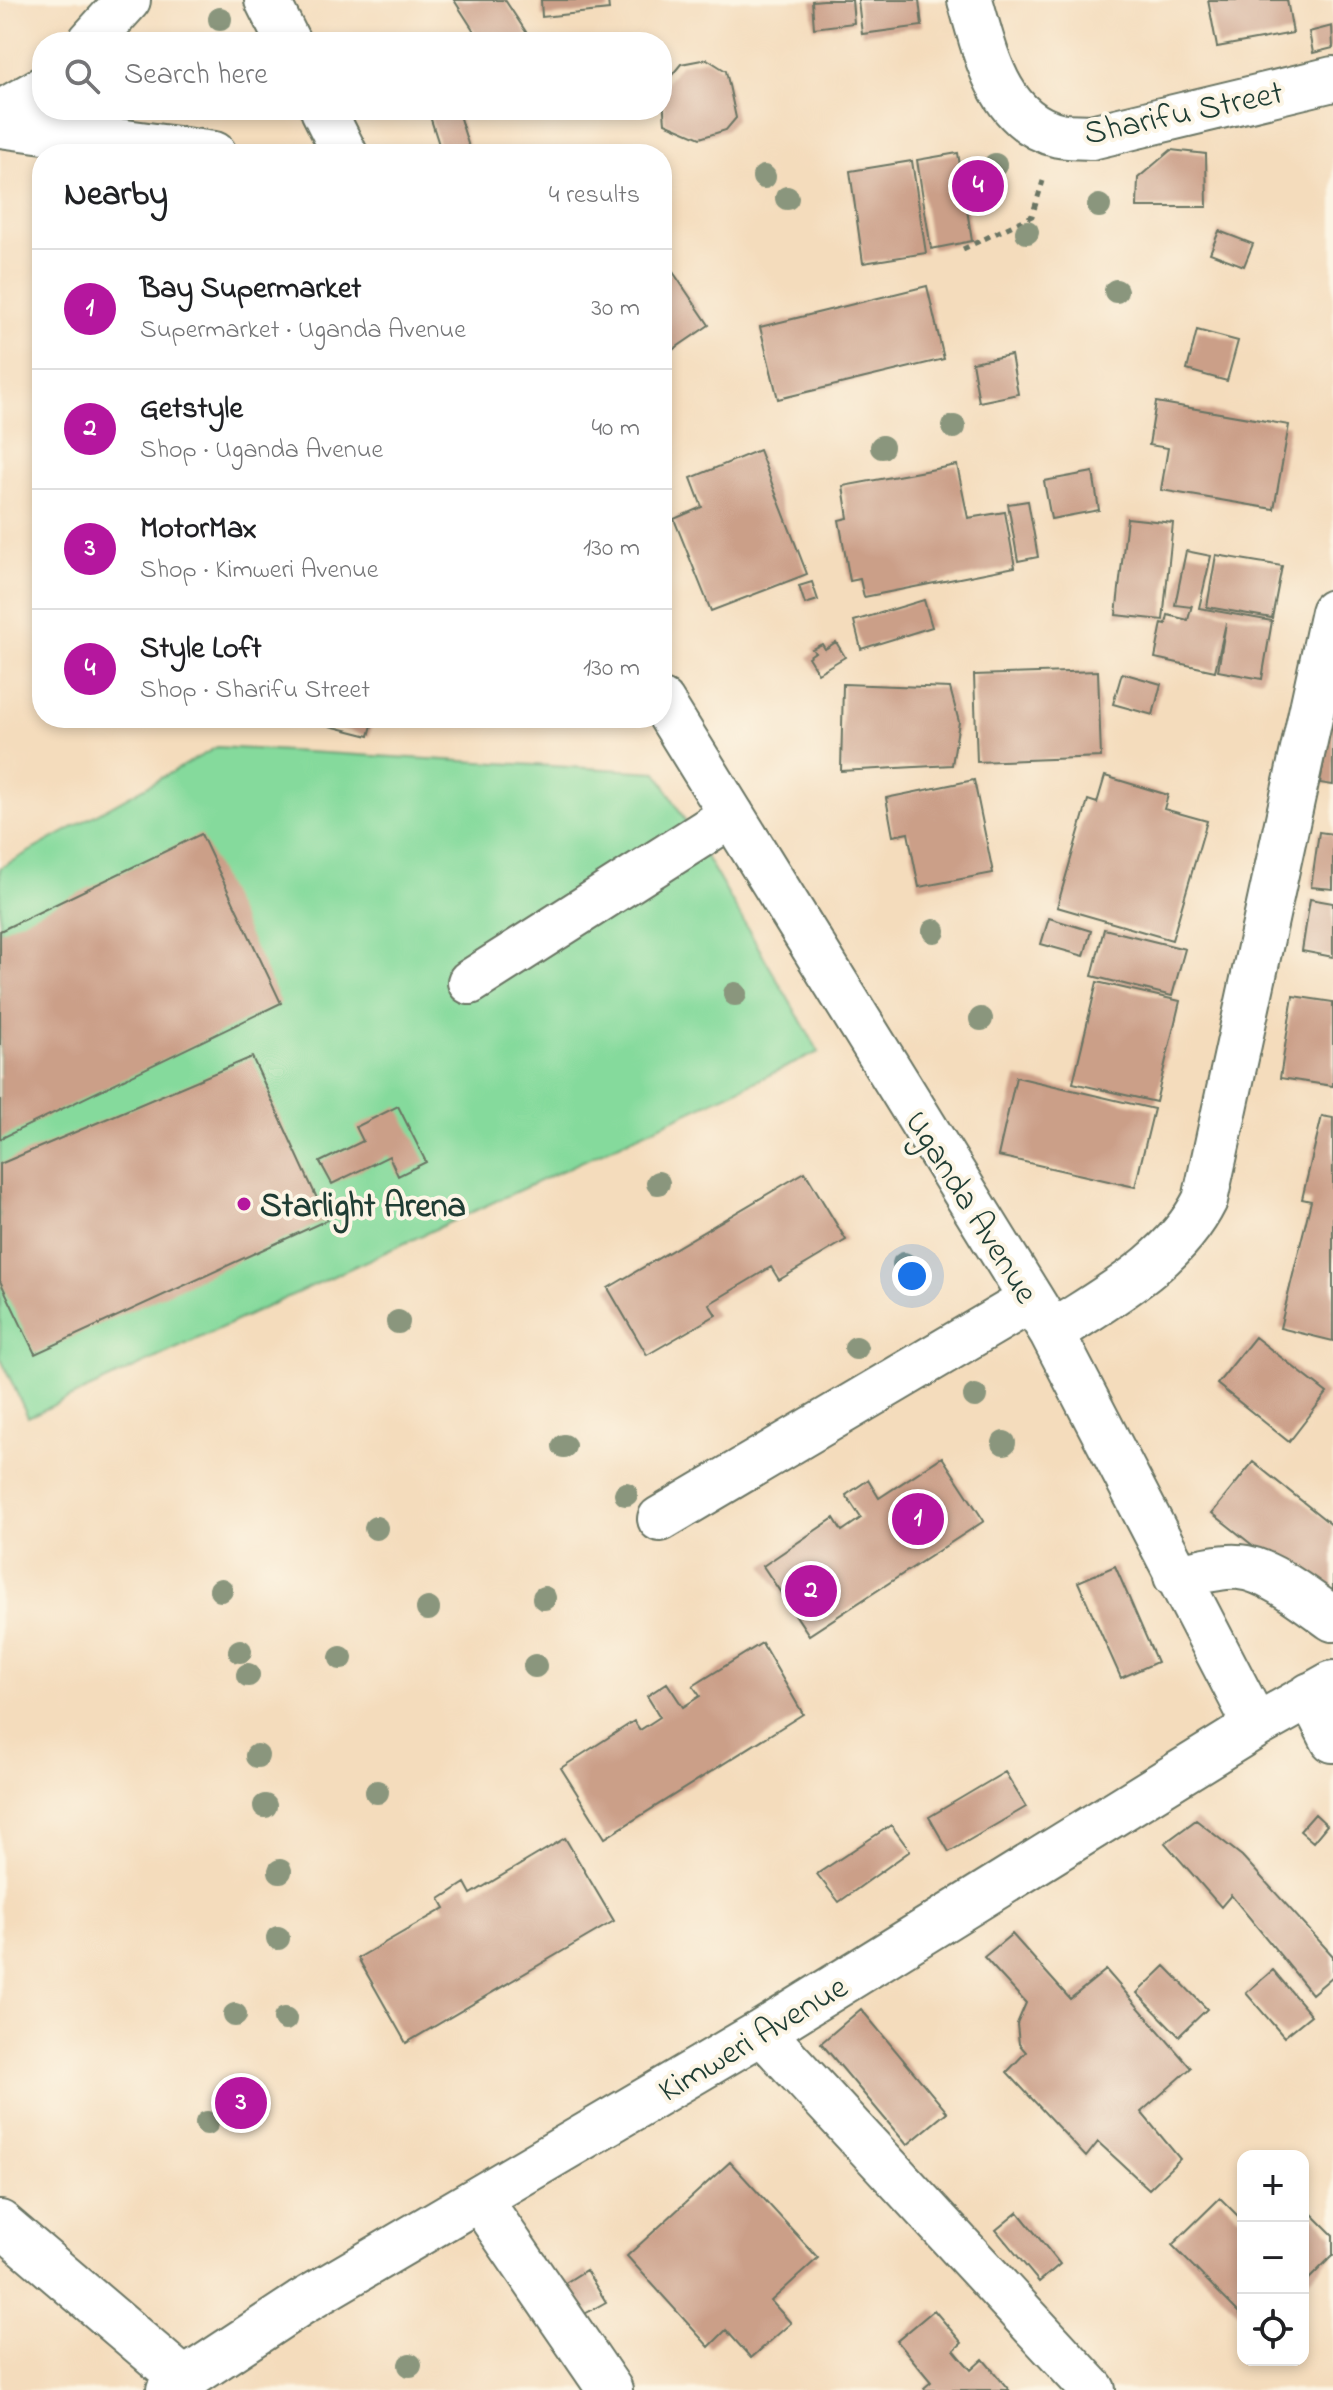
<!DOCTYPE html>
<meta charset="utf-8">
<style>
body{margin:0;font-family:"Indie Flower",sans-serif;background:#f2f2f2;color:#202124}
.controls{position:absolute;right:24px;bottom:24px;display:grid;overflow:hidden;border-radius:16px;box-shadow:0 4px 12px #0003}
.controls button{width:72px;height:72px;display:grid;place-items:center;padding:0;border:0;border-bottom:2px solid #e0e0e0;background:#fff;color:#202124;font:40px sans-serif}
.you{position:absolute;left:912px;top:1276px;width:28px;height:28px;margin:-20px;border:6px solid #fff;border-radius:50%;background:#1a73e8;box-shadow:0 0 0 12px #1a73e833}
.badge{display:grid;place-items:center;width:52px;height:52px;border-radius:50%;background:#b5179e;color:#fff;font-size:26px;font-weight:700}
.pin{position:absolute;translate:-50% -50%;border:4px solid #fff;box-shadow:0 2px 8px #0006}
.list{margin:0;padding:0;list-style:none}
h2{display:flex;justify-content:space-between;align-items:center;height:104px;margin:0;padding:0 32px;font-size:34px}
h2 small{font-size:26px;font-weight:400;color:#757577}
.list li{display:grid;grid-template-columns:52px 1fr auto;gap:24px;align-items:center;box-sizing:border-box;height:120px;padding:0 32px;border-top:2px solid #e0e0e0}
.list b{display:block;font-size:30px;white-space:nowrap}
.list p{margin:0;font-size:26px;white-space:nowrap;color:#757577}
.list em{font-size:26px;font-style:normal;color:#757577}
.icon{flex:none;width:44px;height:44px;fill:none;stroke:currentColor;stroke-width:2;stroke-linecap:round;stroke-linejoin:round}
.map{position:relative;flex:none;width:1333px;height:2390px;overflow:hidden}
.search{position:absolute;background:#fff;box-shadow:0 4px 12px #0003;left:32px;top:32px;width:640px;height:88px;display:flex;align-items:center;gap:20px;box-sizing:border-box;padding:0 28px;border-radius:32px;color:#757577;font-size:30px}
.panel{position:absolute;background:#fff;box-shadow:0 4px 12px #0003;left:32px;top:144px;width:640px;height:584px;border-radius:32px}
.map>svg:first-child{display:block}
</style>
<div class="map">
<svg width="1333" height="2390" viewBox="0 0 1333 2390">
<rect width="100%" height="100%" fill="#fcf5e5"/>
<filter id="ink" filterUnits="userSpaceOnUse"><feTurbulence type="fractalNoise" baseFrequency=".0125" numOctaves="2"/><feDisplacementMap in="SourceGraphic" scale="16" xChannelSelector="R" yChannelSelector="G"/><feConvolveMatrix kernelMatrix="1 2 1 2 8 2 1 2 1" color-interpolation-filters="sRGB"/></filter>
<filter id="wash" filterUnits="userSpaceOnUse"><feTurbulence type="fractalNoise" baseFrequency=".006" numOctaves="4" result="noise"/><feDisplacementMap in="SourceGraphic" scale="32" xChannelSelector="R" yChannelSelector="G"/><feGaussianBlur stdDeviation="1.8" result="paint"/><feColorMatrix in="noise" values="0 0 0 0 0 0 0 0 0 0 0 0 0 0 0 0 0 1.4 0 .05"/><feComposite in="paint" operator="in"/></filter>
<g filter="url(#wash)">
<rect width="100%" height="100%" fill="#f4dcbc"/>
<path fill="#85da9c" stroke="#528c68" stroke-width="2" d="M217,747L657,772L819,1052L28,1417L0,1357V868Z"/>
<g id="blocks">
<path fill="#cb9f88" d="M454,0H505L528,35L516,42H481Z
M541,0H608L609,10L542,17Z
M824,0H852L854,23L814,28L812,1Z
M858,0H919L922,26L862,34Z
M1208,0H1287L1293,33L1217,47Z
M1332,26L1333,48L1313,53L1309,32Z
M707,59L726,71L736,118L726,130L700,138L665,123L662,87L681,64Z
M428,110H472L459,115L469,147L442,154Z
M1171,150L1206,154L1207,207H1137L1138,178Z
M958,153L972,241L931,249L917,160Z
M912,161L926,253L863,263L850,171Z
M1219,231L1253,244L1244,266L1210,253Z
M673,272L709,325L662,357V279Z
M927,286L944,359L778,399L760,327Z
M1197,330L1238,341L1227,381L1187,370Z
M1011,355L1018,394L979,402L972,362Z
M1156,402L1289,425L1274,509L1161,490L1168,448L1149,445Z
M759,450L807,574L711,611L674,519L702,507L691,478Z
M957,465L968,518L1005,512L1015,567L864,597L860,579L850,581L839,520L848,518L843,486Z
M1093,472L1099,510L1051,519L1044,481Z
M1028,501L1038,557L1018,561L1008,504Z
M1127,518L1173,523L1163,620L1116,615Z
M1186,551L1211,556L1199,608L1272,621L1262,679L1218,671L1226,623L1215,671L1155,658L1162,623L1166,624L1168,615L1188,620L1192,605L1191,607L1175,605Z
M1216,555L1282,566L1272,618L1207,607Z
M812,582L818,600L805,604L799,586Z
M924,600L932,627L861,649L854,621Z
M836,642L845,657L818,673L808,657L815,652L812,649L822,644L825,649Z
M1098,671L1101,757L977,762L974,675Z
M1122,673L1161,684L1153,715L1113,704Z
M843,684L950,688L959,722L952,765L841,771Z
M319,718H374L369,736L318,723Z
M1331,723H1333V785L1320,783Z
M1105,776L1168,795L1164,809L1207,821L1172,940L1057,907L1088,800L1097,803Z
M974,780L993,873L919,887L908,833L893,836L886,798Z
M1319,832L1333,834V889L1311,887Z
M201,834L281,1003L0,1139V931Z
M1310,899L1333,903V957L1302,951Z
M1049,918L1091,931L1084,956L1041,944Z
M1104,929L1185,949L1172,996L1092,976Z
M1097,982L1180,1001L1156,1102L1073,1083Z
M1293,996L1333,1002V1086L1280,1078Z
M252,1057L327,1220L35,1354L0,1281V1164Z
M1016,1077L1154,1109L1135,1187L998,1156Z
M398,1106L426,1162L398,1176L389,1156L332,1184L320,1162L363,1141L356,1127Z
M1322,1116L1333,1118V1341L1280,1328L1311,1201L1302,1199Z
M805,1172L846,1240L779,1280L771,1267L709,1304L716,1315L647,1355L608,1288Z
M1255,1337L1327,1393L1289,1442L1217,1384Z
M942,1457L984,1521L809,1635L763,1566L834,1518L842,1531L861,1518L846,1495L868,1480L879,1498Z
M1253,1462L1333,1526V1609L1212,1513Z
M1115,1566L1157,1662L1121,1678L1078,1582Z
M762,1643L803,1714L605,1838L561,1768L634,1721L640,1730L660,1717L647,1696L667,1683L683,1707L700,1696L693,1686Z
M1005,1772L1026,1807L949,1852L929,1817Z
M1315,1814L1327,1825L1313,1842L1300,1831Z
M1196,1820L1242,1856L1333,1956V1976L1312,1994L1231,1895L1221,1907L1165,1843Z
M891,1825L910,1851L839,1902L817,1874Z
M565,1838L614,1921L406,2043L358,1958L445,1908L440,1899L465,1883L471,1894Z
M1012,1934L1070,1999L1106,1970L1191,2068L1141,2112L1180,2159L1149,2189L1098,2142L1086,2157L1007,2072L1026,2052L1019,2044L1017,2024L1026,2003L984,1957Z
M1165,1966L1207,2009L1179,2036L1137,1993Z
M1273,1970L1311,2015L1284,2037L1246,1993Z
M861,2009L947,2112L907,2145L821,2043Z
M730,2162L818,2258L771,2301L791,2323L751,2358L726,2330L709,2347L627,2256Z
M1220,2198L1243,2221V2317L1172,2245Z
M1303,2205L1333,2235V2255L1303,2285Z
M1018,2212L1060,2264L1039,2282L996,2230Z
M586,2270L606,2302L581,2316L562,2285Z
M934,2310L962,2343L954,2350L971,2370L983,2359L1009,2390H925L924,2388L931,2382L897,2341Z"/>
</g>
</g>
<g filter="url(#ink)">
<use href="#blocks" fill-opacity="0" stroke="#6a7564" stroke-width="2"/>
<g fill="none" stroke-linecap="round" stroke-linejoin="round">
<defs>
<path id="minor" d="M267,0L288,42
M970,0C985,51 998,121 1059,135C1069,137 1081,136 1091,137L1333,79
M90,42L128,0
M323,110L345,154
M0,113L42,89
M0,125L214,154
M662,702L1052,1333L1256,1726
M470,982L732,815
M1052,1333C1108,1296 1174,1262 1205,1200L1333,612
M660,1519L1031,1300
M1176,1576C1194,1573 1222,1565 1239,1567C1269,1569 1309,1602 1333,1619
M1310,1695L1333,1740
M762,2032L1093,2390
M480,2200L610,2390
M0,2223L184,2380
M169,2390L301,2303L762,2032L1256,1726L1333,1683"/>
</defs>
<use href="#minor" stroke="#6a7564" stroke-width="48"/>
<path stroke="#6a7564" stroke-width="5" stroke-dasharray="6 6" stroke-linecap="butt" d="M963,249L1032,216L1043,181"/>
<use href="#minor" stroke="#fff" stroke-width="44"/>
</g>
<g fill="#8a967d">
<circle cx="220" cy="19" r="12"/>
<circle cx="995" cy="165" r="12"/>
<circle cx="764" cy="177" r="12"/>
<circle cx="787" cy="198" r="12"/>
<circle cx="1099" cy="206" r="12"/>
<circle cx="1027" cy="232" r="12"/>
<circle cx="1116" cy="291" r="12"/>
<circle cx="954" cy="427" r="12"/>
<circle cx="882" cy="447" r="12"/>
<circle cx="934" cy="931" r="12"/>
<circle cx="735" cy="994" r="12"/>
<circle cx="981" cy="1019" r="12"/>
<circle cx="658" cy="1183" r="12"/>
<circle cx="904" cy="1264" r="12"/>
<circle cx="398" cy="1322" r="12"/>
<circle cx="856" cy="1348" r="12"/>
<circle cx="975" cy="1396" r="12"/>
<circle cx="1004" cy="1443" r="12"/>
<circle cx="564" cy="1446" r="12"/>
<circle cx="626" cy="1494" r="12"/>
<circle cx="376" cy="1528" r="12"/>
<circle cx="221" cy="1590" r="12"/>
<circle cx="544" cy="1598" r="12"/>
<circle cx="428" cy="1609" r="12"/>
<circle cx="240" cy="1651" r="12"/>
<circle cx="341" cy="1658" r="12"/>
<circle cx="535" cy="1666" r="12"/>
<circle cx="248" cy="1675" r="12"/>
<circle cx="257" cy="1756" r="12"/>
<circle cx="377" cy="1792" r="12"/>
<circle cx="265" cy="1806" r="12"/>
<circle cx="280" cy="1871" r="12"/>
<circle cx="278" cy="1938" r="12"/>
<circle cx="235" cy="2015" r="12"/>
<circle cx="285" cy="2019" r="12"/>
<circle cx="207" cy="2123" r="12"/>
<circle cx="410" cy="2365" r="12"/>
</g>
</g>
<circle fill="#b5179e" stroke="#fcf5e5" stroke-width="3" cx="244" cy="1204" r="8"/>
<g text-anchor="middle" stroke-width="8" stroke-linejoin="round" paint-order="stroke">
<g font-size="34" fill="#1f3d34" stroke="#fcf5e5">
<text transform="translate(1183 111) rotate(-12)" y="12">Sharifu Street</text>
<text transform="translate(973 1206) rotate(58)" y="12">Uganda Avenue</text>
<text transform="translate(752 2037) rotate(-31)" y="12">Kimweri Avenue</text>
</g>
<g font-size="34" font-weight="bold" fill="#1f3d34" stroke="#fcf5e5" text-anchor="start">
<text x="260" y="1216">Starlight Arena</text>
</g>
</g>
</svg>
<div class="controls">
<button>+</button>
<button>−</button>
<button><svg class="icon" aria-label="locate" viewBox="0 0 24 24"><circle cx="12" cy="12" r="6"/><path d="M12 2v4M12 18v4M2 12h4M18 12h4"/></svg></button>
</div>
<div class="you"></div>
<div class="pin badge" style="left:918px;top:1519px">1</div>
<div class="pin badge" style="left:811px;top:1591px">2</div>
<div class="pin badge" style="left:241px;top:2103px">3</div>
<div class="pin badge" style="left:978px;top:186px">4</div>
<div class="search"><svg class="icon" aria-label="search" viewBox="0 0 24 24"><circle cx="10" cy="10" r="6"/><path d="M15 15l6 6"/></svg>Search here</div>
<section class="panel">
<h2>Nearby<small>4 results</small></h2>
<ul class="list">
<li><span class="badge">1</span><div><b>Bay Supermarket</b><p>Supermarket · Uganda Avenue</p></div><em>30 m</em></li>
<li><span class="badge">2</span><div><b>Getstyle</b><p>Shop · Uganda Avenue</p></div><em>40 m</em></li>
<li><span class="badge">3</span><div><b>MotorMax</b><p>Shop · Kimweri Avenue</p></div><em>130 m</em></li>
<li><span class="badge">4</span><div><b>Style Loft</b><p>Shop · Sharifu Street</p></div><em>130 m</em></li>
</ul>
</section>
</div>
